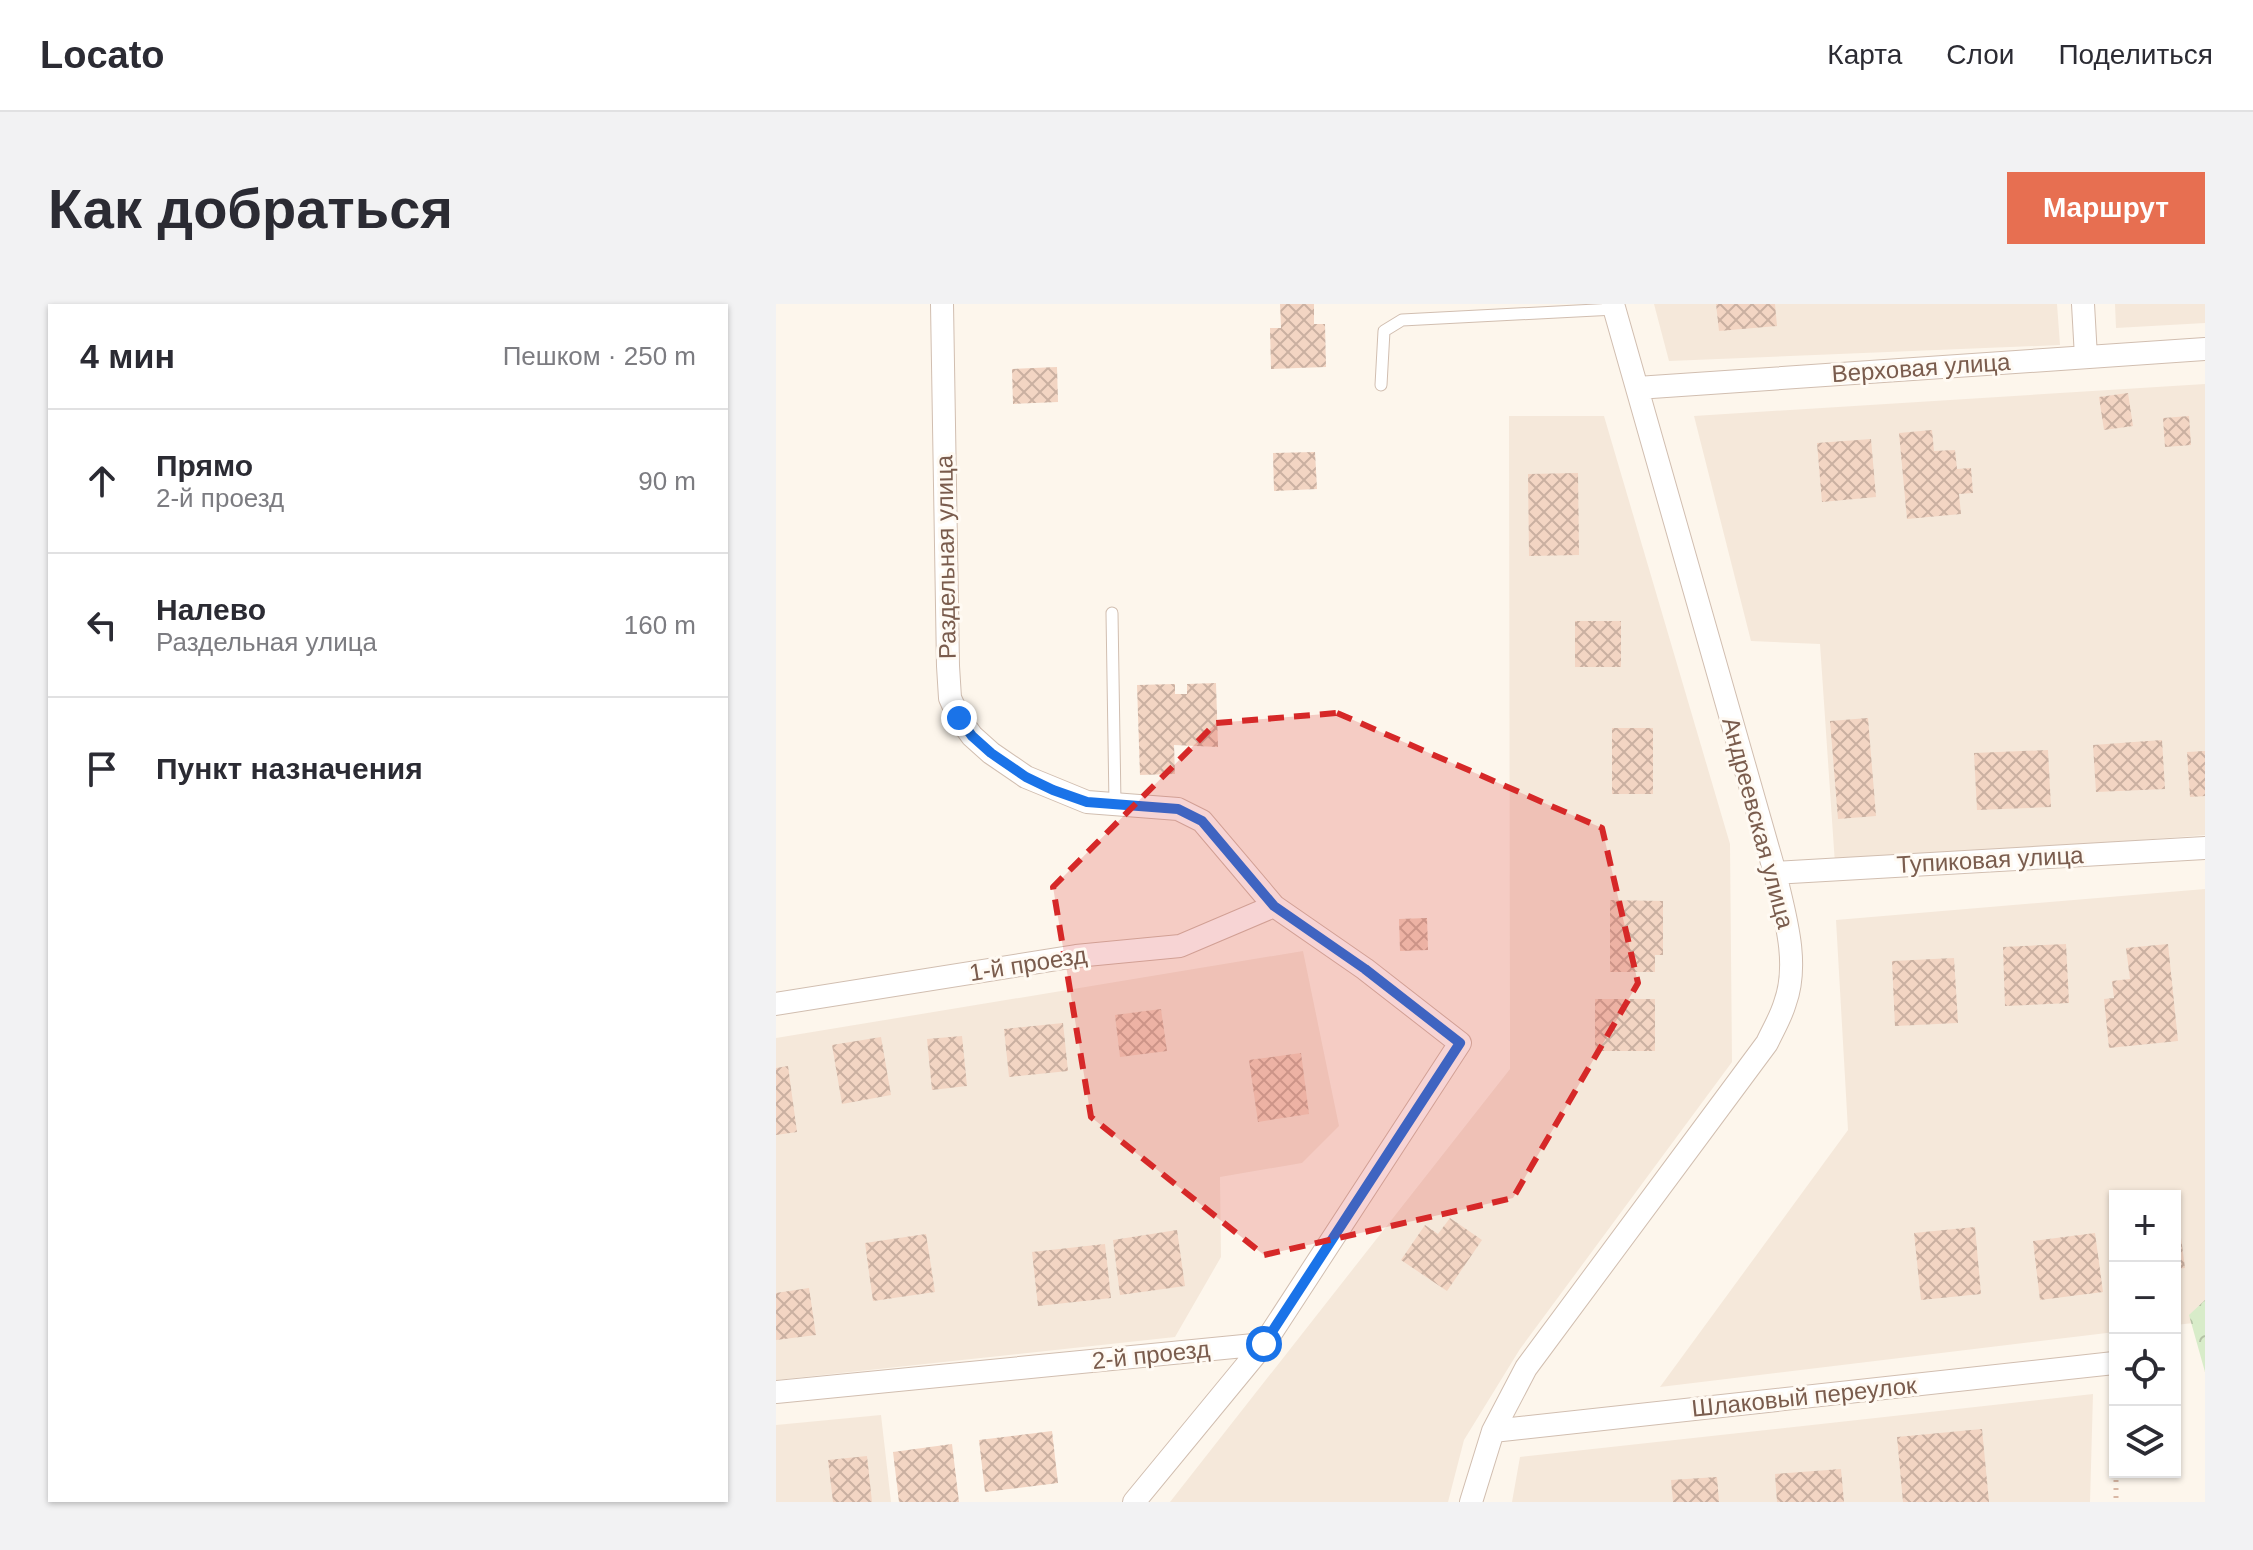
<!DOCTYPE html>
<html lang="ru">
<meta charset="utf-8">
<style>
body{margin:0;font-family:Arial,sans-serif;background:#f2f2f3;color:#2b2b33}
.controls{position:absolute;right:24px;bottom:24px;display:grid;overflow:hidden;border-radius:0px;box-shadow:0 2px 6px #0004}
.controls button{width:72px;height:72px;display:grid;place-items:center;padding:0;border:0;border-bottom:2px solid #e1e1e2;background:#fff;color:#2b2b33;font:40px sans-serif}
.stop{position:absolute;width:24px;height:24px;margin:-18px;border:6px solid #1a73e8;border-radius:50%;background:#fff}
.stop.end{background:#1a73e8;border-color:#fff;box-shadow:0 2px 8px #0008}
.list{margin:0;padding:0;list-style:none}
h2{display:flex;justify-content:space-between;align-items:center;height:104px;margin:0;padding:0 32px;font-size:34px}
h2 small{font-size:26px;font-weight:400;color:#7c7c81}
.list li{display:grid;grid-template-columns:52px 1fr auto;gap:24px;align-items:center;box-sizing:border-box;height:144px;padding:0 32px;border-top:2px solid #e1e1e2}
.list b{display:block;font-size:30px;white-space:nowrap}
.list p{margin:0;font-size:26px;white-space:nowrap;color:#7c7c81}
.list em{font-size:26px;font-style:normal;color:#7c7c81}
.icon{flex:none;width:44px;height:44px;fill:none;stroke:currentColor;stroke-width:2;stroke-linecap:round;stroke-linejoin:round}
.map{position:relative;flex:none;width:1429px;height:1198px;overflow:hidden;border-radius:0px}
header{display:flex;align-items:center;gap:48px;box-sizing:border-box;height:112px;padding:0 40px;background:#fff;border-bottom:2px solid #e1e1e2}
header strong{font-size:38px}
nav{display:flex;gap:44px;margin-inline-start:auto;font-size:28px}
.intro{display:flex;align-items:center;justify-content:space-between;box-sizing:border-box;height:192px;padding:0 48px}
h1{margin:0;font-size:56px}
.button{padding:20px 36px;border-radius:0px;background:#e76f51;color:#fff;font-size:28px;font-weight:700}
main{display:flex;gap:48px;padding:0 48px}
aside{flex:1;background:#fff;border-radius:0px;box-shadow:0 2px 6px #0004}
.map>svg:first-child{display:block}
</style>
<header>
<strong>Locato</strong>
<nav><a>Карта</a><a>Слои</a><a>Поделиться</a></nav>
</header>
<div class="intro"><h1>Как добраться</h1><a class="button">Маршрут</a></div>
<main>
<aside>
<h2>4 мин<small>Пешком · 250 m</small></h2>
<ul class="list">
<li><svg class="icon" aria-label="ahead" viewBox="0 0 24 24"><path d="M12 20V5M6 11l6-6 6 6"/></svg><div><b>Прямо</b><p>2-й проезд</p></div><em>90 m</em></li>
<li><svg class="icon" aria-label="left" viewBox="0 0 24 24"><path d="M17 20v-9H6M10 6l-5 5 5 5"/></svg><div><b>Налево</b><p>Раздельная улица</p></div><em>160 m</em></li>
<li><svg class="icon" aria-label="arrive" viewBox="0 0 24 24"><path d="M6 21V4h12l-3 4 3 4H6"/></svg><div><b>Пункт назначения</b></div></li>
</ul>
</aside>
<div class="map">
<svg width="1429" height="1198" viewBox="0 0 1429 1198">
<defs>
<pattern id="forest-crowns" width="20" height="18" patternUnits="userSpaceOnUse" patternTransform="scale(2)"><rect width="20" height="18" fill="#d8ecc9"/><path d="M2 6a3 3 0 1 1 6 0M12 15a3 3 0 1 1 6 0" fill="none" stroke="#b4c2a5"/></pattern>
<pattern id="building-cross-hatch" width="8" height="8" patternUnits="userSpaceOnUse" patternTransform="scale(2)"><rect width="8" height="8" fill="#f3d5c3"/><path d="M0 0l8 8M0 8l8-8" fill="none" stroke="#cab0a1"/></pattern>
</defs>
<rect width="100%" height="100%" fill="#fdf6ec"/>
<path fill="#f5e8da" d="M878,0H1281L1284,41L893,57Z
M1339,0H1429V19L1340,24Z
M1429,80V531L1059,560L1044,340L975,337L918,112Z
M733,112H828L954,540L956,758L744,1045L688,1136L672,1198H394L734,765Z
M1429,585V1015L1427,1018L1399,1021V892H1339V1028L884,1083L1072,826L1060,616Z
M527,647L563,822L526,859L444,873L445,953L399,1033L0,1076V734Z
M1317,1090L1314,1198H736L744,1153Z
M105,1111L115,1198H0V1121Z"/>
<path fill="url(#forest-crowns)" d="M1429,996V1068L1413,1011Z"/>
<path fill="url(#building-cross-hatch)" d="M504,0H538V20H549L550,63L495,65L494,24H505Z
M940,0H999L1001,22L943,27Z
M281,63L282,98L237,100L236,65Z
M1352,89L1357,122L1328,126L1323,93Z
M1413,112L1415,141L1389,143L1387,114Z
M1156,126L1158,147L1179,146L1181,165L1195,164L1197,189L1183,190L1185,210L1131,215L1123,129Z
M1095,135L1100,193L1046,198L1041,139Z
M539,148L541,185L498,187L497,149Z
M802,169L803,251L753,252L752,170Z
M799,317H845V363H799Z
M440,379L442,443L398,441L399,470L364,471L361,381L399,380V390H411V380Z
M1092,414L1100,512L1062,515L1054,417Z
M836,424H877V490H836Z
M1386,436L1389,485L1320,488L1317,441Z
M1272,446L1275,503L1201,506L1198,449Z
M1429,447V492L1414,493L1411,448Z
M834,596L887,597V651H879V668H834Z
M651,614L652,646L624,647L623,615Z
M1290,640L1293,699L1229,702L1227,643Z
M1392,640L1402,737L1333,744L1328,695L1338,694L1336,677L1354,675L1350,644Z
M1178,654L1182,719L1119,722L1116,657Z
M819,695H879V747H819Z
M385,705L391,747L344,753L339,711Z
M287,719L292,767L233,773L228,725Z
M186,732L191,782L156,786L151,735Z
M105,733L115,791L66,800L56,741Z
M525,749L533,810L482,818L473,756Z
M12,762L21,828L0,831V764Z
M674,914L706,936L671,987L625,956L649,921L662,930Z
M1399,918H1403L1409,964L1399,965Z
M1199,923L1205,990L1145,996L1138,929Z
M401,926L409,982L344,991L337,936Z
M1319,929L1327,988L1264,996L1257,937Z
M150,930L159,988L97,997L89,939Z
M329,940L335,994L262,1002L256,948Z
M33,984L40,1031L0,1036V989Z
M1206,1125L1213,1198H1127L1121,1133Z
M276,1127L282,1179L209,1188L203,1136Z
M176,1140L183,1198H123L117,1148Z
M91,1152L96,1198H57L52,1156Z
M1065,1165L1068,1198H1001L999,1170Z
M941,1173L943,1198H897L895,1176Z"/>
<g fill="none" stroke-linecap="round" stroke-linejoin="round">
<defs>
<path id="lane" d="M605,81L608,27L626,16L839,5
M336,309L339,500"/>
<path id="street" d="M1307,0L1310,53
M861,84L1429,45
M999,569L1429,544
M0,700L300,652L404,642L498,602
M0,1088L488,1040L684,739L589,665L498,602L426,517L402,505L311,498L250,473L215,449L196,432L183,414L174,394L172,362L166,0
M717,1127L1338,1059
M358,1198L488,1040
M695,1198L717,1127L750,1064L991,739C997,726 1005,713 1009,699C1024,658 1008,609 999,569L837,0"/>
</defs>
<use href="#lane" stroke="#d1beb0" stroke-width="13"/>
<use href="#street" stroke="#d1beb0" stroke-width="24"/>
<path stroke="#d9b8a5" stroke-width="5" stroke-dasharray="2 6" stroke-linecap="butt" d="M1339,1081V1108
M1340,1168V1198"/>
<use href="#lane" stroke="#fff" stroke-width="11"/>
<use href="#street" stroke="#fff" stroke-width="22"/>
</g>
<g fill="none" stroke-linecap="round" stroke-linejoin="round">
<path stroke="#1a73e8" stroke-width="10" d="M183,414L196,432L215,449L250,473L277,486L311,498L402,505L426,517L498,602L589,665L684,739L488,1040"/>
</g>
<path fill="#d62828" fill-opacity="0.2" stroke="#d62828" stroke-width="6" stroke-dasharray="16 10" stroke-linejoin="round" d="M561,409L826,524L862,679L737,894L488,951L315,813L277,583L440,419Z"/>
<g text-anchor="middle" stroke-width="6" stroke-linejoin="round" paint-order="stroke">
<g font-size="24" fill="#7a5c4d" stroke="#fffaf3">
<text transform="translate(1145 64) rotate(-4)" y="8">Верховая улица</text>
<text transform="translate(170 253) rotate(-91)" y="8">Раздельная улица</text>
<text transform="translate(982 519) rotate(75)" y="8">Андреевская улица</text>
<text transform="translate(1214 556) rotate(-3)" y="8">Тупиковая улица</text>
<text transform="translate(252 660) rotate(-9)" y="8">1-й проезд</text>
<text transform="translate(375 1051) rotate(-6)" y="8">2-й проезд</text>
<text transform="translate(1028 1093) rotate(-6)" y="8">Шлаковый переулок</text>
</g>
</g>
</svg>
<div class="controls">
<button>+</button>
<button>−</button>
<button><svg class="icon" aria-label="locate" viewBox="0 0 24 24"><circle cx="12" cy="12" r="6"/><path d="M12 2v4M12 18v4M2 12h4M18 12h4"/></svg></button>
<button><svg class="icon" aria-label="layers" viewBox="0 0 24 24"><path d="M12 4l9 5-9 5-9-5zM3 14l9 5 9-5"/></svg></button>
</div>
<div class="stop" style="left:488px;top:1040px"></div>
<div class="stop end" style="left:183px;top:414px"></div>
</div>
</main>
